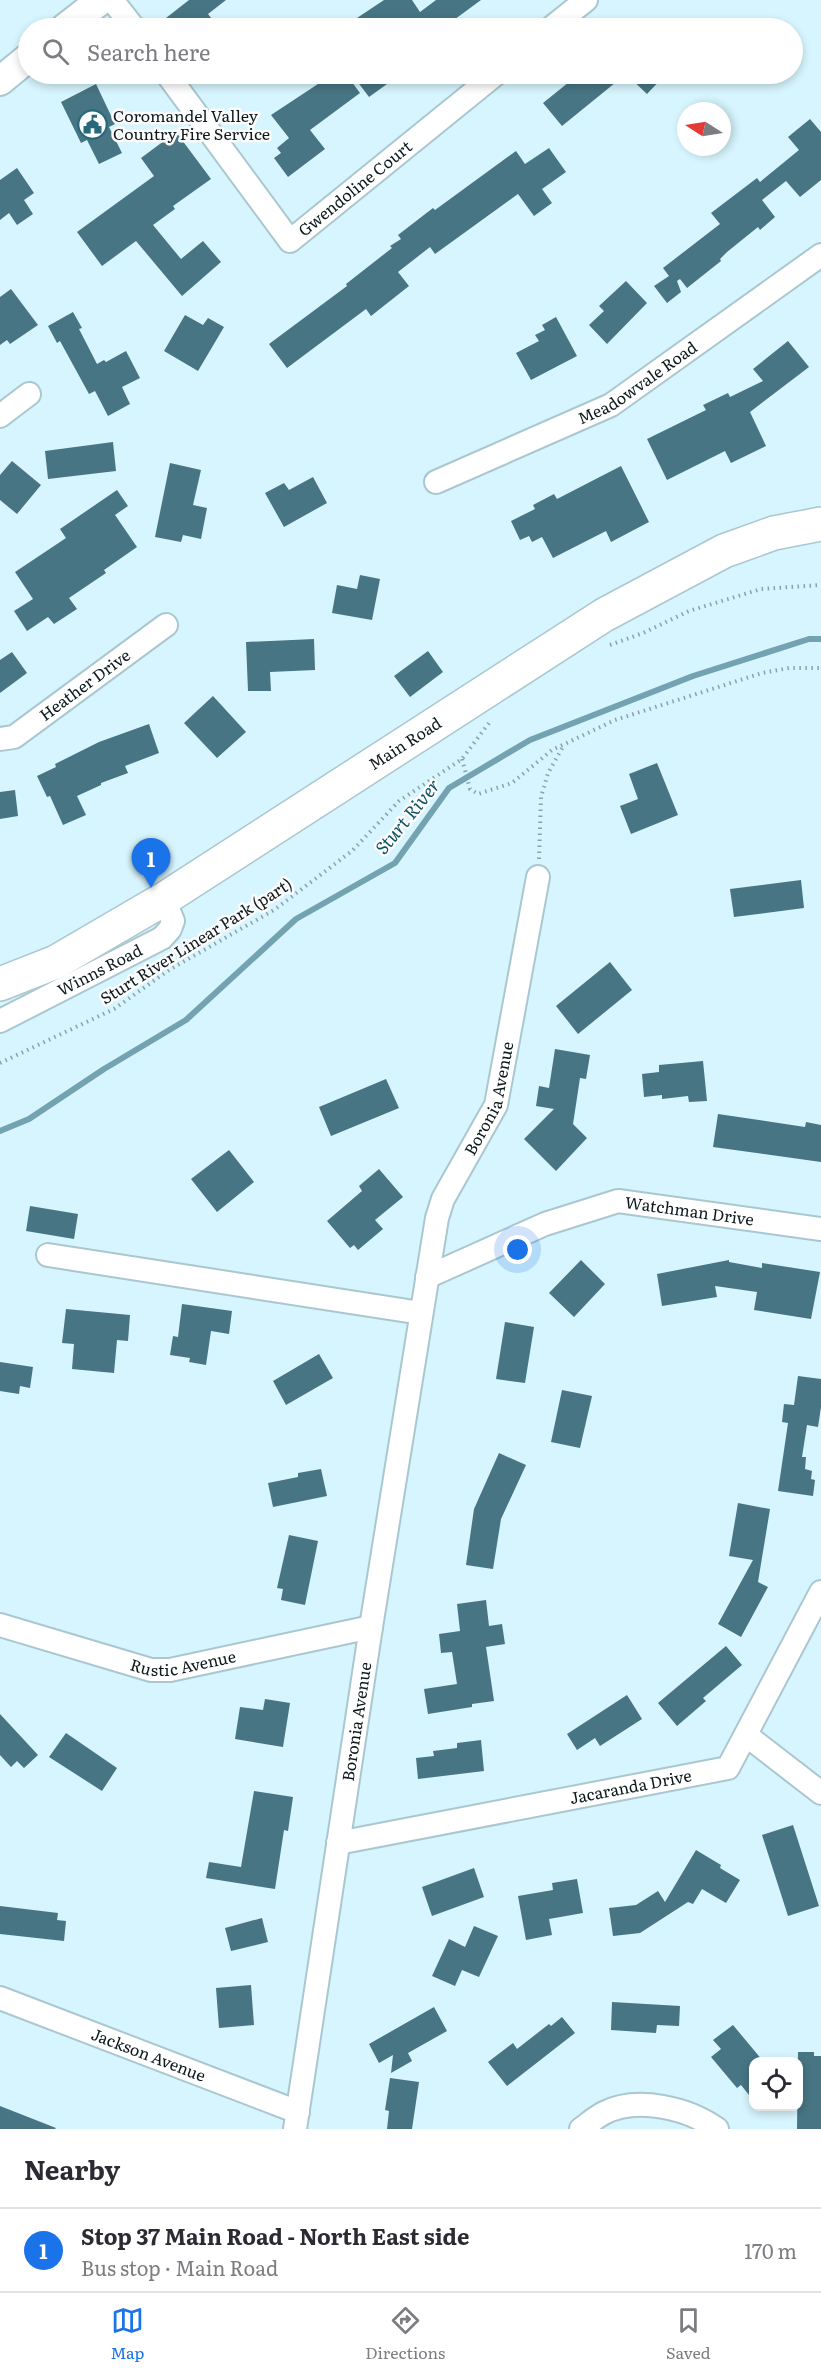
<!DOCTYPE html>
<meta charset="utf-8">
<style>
body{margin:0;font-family:Literata,serif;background:#f7f7f7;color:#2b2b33}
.controls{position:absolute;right:18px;bottom:18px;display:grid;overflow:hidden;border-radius:12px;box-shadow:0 3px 9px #0003}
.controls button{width:54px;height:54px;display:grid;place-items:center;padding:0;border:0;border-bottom:2px solid #e1e1e2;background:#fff;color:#2b2b33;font:30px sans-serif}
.compass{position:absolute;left:677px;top:102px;width:54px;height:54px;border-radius:50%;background:#fff;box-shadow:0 3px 9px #0003;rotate:282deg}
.you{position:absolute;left:518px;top:1250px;width:21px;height:21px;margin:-15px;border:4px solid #fff;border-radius:50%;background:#1a73e8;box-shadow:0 0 0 9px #1a73e833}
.badge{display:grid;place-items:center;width:39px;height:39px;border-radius:50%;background:#1a73e8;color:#fff;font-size:20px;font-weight:700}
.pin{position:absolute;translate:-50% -50px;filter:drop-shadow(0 2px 3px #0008)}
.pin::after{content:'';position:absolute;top:32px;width:21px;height:18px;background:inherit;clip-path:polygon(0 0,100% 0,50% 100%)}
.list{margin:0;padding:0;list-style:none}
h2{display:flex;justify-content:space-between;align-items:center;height:78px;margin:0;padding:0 24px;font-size:26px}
h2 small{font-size:20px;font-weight:400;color:#7c7c81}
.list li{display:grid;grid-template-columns:39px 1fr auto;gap:18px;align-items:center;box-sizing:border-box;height:84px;padding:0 24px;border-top:2px solid #e1e1e2}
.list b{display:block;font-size:22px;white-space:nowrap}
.list p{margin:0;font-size:20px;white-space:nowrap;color:#7c7c81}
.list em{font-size:20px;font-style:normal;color:#7c7c81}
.icon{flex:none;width:33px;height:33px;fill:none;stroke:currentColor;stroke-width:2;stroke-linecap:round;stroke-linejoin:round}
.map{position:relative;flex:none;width:821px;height:2129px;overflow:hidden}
.search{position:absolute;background:#fff;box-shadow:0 3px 9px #0003;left:18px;right:18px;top:18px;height:66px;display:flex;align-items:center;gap:15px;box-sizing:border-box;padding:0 21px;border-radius:33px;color:#7c7c81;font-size:22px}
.sheet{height:162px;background:#fff}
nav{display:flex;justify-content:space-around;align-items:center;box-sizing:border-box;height:84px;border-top:2px solid #e1e1e2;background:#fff;font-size:16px;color:#7c7c81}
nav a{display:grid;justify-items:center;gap:3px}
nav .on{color:#1a73e8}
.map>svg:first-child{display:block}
</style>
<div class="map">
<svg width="821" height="2129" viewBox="0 0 821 2129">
<rect width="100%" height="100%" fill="#d7f5fe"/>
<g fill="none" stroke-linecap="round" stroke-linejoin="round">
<path stroke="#73a3b1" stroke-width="6" d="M0,1131L29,1119L104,1069L186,1020L296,919L395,863L449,788L530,740L693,676L809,639H821"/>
</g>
<path fill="#477583" d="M189,0H226L208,14L219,28H174L166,18Z
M384,0H412L420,12L436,0H481L443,28H342Z
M315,74H346L360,93L310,130L325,149L288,177L274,158L281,153L277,148L289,138L271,115L321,82Z
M366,74H401L369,97L357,81Z
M579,74H626L562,126L543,103Z
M626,74H666L647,94Z
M96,84L115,124L109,127L122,153L99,164L87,140L81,143L61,102Z
M810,119L821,132V180L800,197L786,181L762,200L775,217L760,230L758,227L727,252L720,259L721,261L687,288L680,279L677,281L681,292L667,303L654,286L669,276L663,268L720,224L711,213L757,178L760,182L799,150L788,137Z
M176,132L211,179L173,206L175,209L153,225L181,259L203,241L221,262L182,296L136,241L102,266L77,232L154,176L141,158Z
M549,148L566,172L542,189L552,203L534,216L518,194L435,254L430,247L398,272L409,286L371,316L366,309L287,368L269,344L347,286L346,284L392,248L390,246L401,239L398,235L433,208L435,210L516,151L525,164Z
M17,168L34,193L24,200L33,214L17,225L9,213L0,220V180Z
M626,281L647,303L607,344L589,325L604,311L599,306Z
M11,289L38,325L10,344L7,340L0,345V297Z
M73,312L82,328L79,329L97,364L104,360L106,362L126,351L140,378L122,387L130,404L108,416L95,391L89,394L60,341L57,343L48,326Z
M185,315L203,325L208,318L224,327L198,371L164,351Z
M556,317L577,356L531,380L516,353L539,341L535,335L545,330L542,325Z
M788,341L809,367L750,412L766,446L731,463L725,451L667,480L647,439L706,410L703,405L728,393L730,397L763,381L753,369Z
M113,442L116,471L48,479L45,451Z
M12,461L41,485L17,514L0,500V475Z
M170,463L201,470L193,505L207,508L201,539L183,535L181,542L155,537Z
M621,466L649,522L611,542L606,531L553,558L542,537L532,542L529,536L520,540L511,521L535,509L533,505L554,494L557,499Z
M313,477L327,503L284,527L265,493L284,483L289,490Z
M117,490L128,506L115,515L137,547L104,570L106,573L69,598L77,609L54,624L48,617L27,631L14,611L33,599L15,572L66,538L60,529Z
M360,575L380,579L372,620L332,613L337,585L357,589Z
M314,639L315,670L270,672L271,691H248L246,642Z
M428,651L443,672L410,697L394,676Z
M12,652L27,673L0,693V660Z
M213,696L246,732L217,758L184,723Z
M149,724L159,753L125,766L128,773L101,783V785L77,796L86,815L63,825L50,796L47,797L37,776L56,767L55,764L99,742Z
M657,763L678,815L631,834L620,806L638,799L629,774Z
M15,790L18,816L0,819V792Z
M801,880L804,908L734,917L730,889Z
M610,962L632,990L578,1034L556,1006Z
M555,1049L590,1055L586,1079L580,1078L573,1124L587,1138L556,1171L524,1139L554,1109L536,1106L539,1086L549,1088Z
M703,1061L707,1101L689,1102L688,1096L662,1099V1095L644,1097L642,1074L659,1072V1065Z
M386,1079L399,1108L331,1136L319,1107Z
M718,1114L805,1127L806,1122L821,1125V1162L713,1147Z
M229,1150L254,1182L217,1212L191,1179Z
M379,1169L403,1197L375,1220L383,1229L358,1250L354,1245L350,1248L327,1221L362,1191L359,1186Z
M30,1206L78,1214L74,1239L26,1231Z
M581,1260L605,1284L574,1317L549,1293Z
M729,1260V1262L762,1268V1263L820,1272L811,1319L754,1310L757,1292L715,1286L717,1297L662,1306L657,1274Z
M182,1304L232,1311L229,1334L211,1331L206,1365L189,1362L190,1358L170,1355L173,1336L178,1337Z
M66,1309L130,1315L128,1341L117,1340L114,1373L72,1369L74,1344L62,1343Z
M505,1322L534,1327L525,1383L496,1379Z
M319,1354L333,1378L286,1405L273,1381Z
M0,1362L33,1367L30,1388L20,1386L19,1394L0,1391Z
M798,1376L821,1379V1407L818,1427L807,1425L802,1457H806L805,1469L812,1471L811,1479L815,1480L813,1496L778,1491L788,1423L782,1422L784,1404L794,1405Z
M562,1390L592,1396L580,1448L551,1442Z
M499,1453L526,1465L501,1519L493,1569L466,1565L474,1509Z
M321,1469L327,1496L273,1507L268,1483L298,1477V1473Z
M738,1503L770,1509L758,1582L768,1587L741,1637L718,1624L753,1560L729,1556Z
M289,1535L318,1541L305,1605L281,1600L283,1589L277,1588Z
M486,1600L489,1626L502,1624L505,1644L486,1647L494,1701L472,1704V1707L428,1714L424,1689L457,1684L452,1652L441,1653L439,1634L460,1631L457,1604Z
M726,1646L742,1665L703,1698L706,1701L677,1726L658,1703Z
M627,1695L642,1719L600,1746L595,1738L577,1750L567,1734Z
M265,1699L290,1703L283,1747L235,1739L240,1707L263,1710Z
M0,1714L38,1755L24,1768L17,1761L11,1767L0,1755Z
M66,1733L117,1768L102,1791L49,1757Z
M481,1740L484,1771L418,1779L416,1758L434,1756L433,1751L457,1748V1743Z
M254,1791L293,1797L288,1831L284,1830L275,1889L206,1878L209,1862L241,1867Z
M793,1825L819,1906L788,1916L762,1835Z
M696,1850L721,1865L720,1868L740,1880L726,1903L702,1889L693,1904L688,1902L640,1933L613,1936L609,1908L636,1905L658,1891L665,1902Z
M474,1868L484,1897L432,1916L422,1887Z
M577,1879L583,1913L549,1919L552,1935L526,1940L518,1896L553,1890L552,1883Z
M0,1906L58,1913L57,1920L66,1921L64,1941L0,1934Z
M262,1918L268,1942L231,1951L225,1928Z
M474,1926L498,1936L479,1977L462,1970L455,1986L432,1976L449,1939L465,1947Z
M251,1985L254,2025L219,2028L216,1988Z
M612,2002L680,2006L679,2026L657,2025L656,2033L611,2030Z
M434,2007L447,2031L408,2053L412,2061L391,2073L393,2055L379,2063L369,2044Z
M562,2017L575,2033L507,2086L488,2062L513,2043L517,2049L549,2024L551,2026Z
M733,2025L763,2061H753V2100L741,2085L737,2088L711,2057L721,2049L713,2040Z
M798,2052H814V2056H821V2129H797Z
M390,2078L419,2082L412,2129H387L389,2111L385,2110Z
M0,2106L56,2128L55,2129H0Z"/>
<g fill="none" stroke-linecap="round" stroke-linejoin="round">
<defs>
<g id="minor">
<path d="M112,0L134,28"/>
<path d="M551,28L586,0"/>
<path id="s1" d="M167,74L290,241L496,74"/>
<path d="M0,416L29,394"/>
<path id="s2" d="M436,482L611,405L821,255"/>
<path id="s3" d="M0,739L14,737L166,625"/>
<path id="s4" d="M0,1021L162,938L170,929L173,921L164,899"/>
<path d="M48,1255L421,1313"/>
<path id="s5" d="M427,1277L545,1224L618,1201L821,1229"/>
<path id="s6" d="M0,1625L151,1670H170L371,1627"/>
<path d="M746,1735L821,1793"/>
<path id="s7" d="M338,1843L728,1768L821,1592"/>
<path id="s8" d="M0,1998L298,2112"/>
<path id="s9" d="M295,2129L371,1627L437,1218L443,1199L496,1105L538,877"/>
<path d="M581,2129C588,2124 596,2117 604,2113C637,2096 688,2108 717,2129"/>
</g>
<path id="tertiary" d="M65,28L101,0
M0,81L28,58"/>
<g id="secondary">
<path id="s10" d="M0,984L56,962L164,899L604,615L724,551L774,533L821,524"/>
</g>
</defs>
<use href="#minor" stroke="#aac7d0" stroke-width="26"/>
<use href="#tertiary" stroke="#aac7d0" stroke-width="32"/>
<use href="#secondary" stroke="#aac7d0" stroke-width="36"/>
<path stroke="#8ba1a8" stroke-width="4" stroke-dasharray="1.5 4.5" stroke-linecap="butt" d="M610,645L643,633L689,611L761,589L821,585
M462,759L470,789L478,794L512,783L552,750L615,720L762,673L789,668H821
M539,859L541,797L548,773L564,745
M0,1063L114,1009L169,970L274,910L352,851L399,801L462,759L489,723"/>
<use href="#minor" stroke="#fff" stroke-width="22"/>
<use href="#tertiary" stroke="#fff" stroke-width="28"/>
<use href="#secondary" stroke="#fff" stroke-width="33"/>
</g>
<defs>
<symbol id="civic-ring" viewBox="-11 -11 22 22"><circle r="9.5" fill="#fcfcfc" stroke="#26697b" stroke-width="1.5"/><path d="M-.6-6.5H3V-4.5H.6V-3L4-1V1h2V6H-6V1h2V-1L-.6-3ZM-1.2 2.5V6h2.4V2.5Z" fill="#26697b"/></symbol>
</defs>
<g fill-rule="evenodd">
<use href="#civic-ring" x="76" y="108" width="33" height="33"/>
</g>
<g text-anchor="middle" stroke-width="5" stroke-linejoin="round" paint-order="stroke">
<g font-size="16" fill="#0d181b" stroke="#fcfcfc" text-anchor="start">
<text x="113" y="122">Coromandel Valley<tspan x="113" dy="18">Country Fire Service</tspan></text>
</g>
<g font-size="16" fill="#0d181b" stroke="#fcfcfc">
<text dy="6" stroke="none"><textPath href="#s1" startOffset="291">Gwendoline Court</textPath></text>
<text dy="6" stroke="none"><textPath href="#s2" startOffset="225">Meadowvale Road</textPath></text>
<text dy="6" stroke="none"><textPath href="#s3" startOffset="102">Heather Drive</textPath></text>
<text dy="6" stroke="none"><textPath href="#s10" startOffset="472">Main Road</textPath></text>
<text transform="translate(196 941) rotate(-32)" y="6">Sturt River Linear Park (part)</text>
<text dy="6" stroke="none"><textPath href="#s4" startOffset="112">Winns Road</textPath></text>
<text dy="6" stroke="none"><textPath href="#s9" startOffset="1054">Boronia Avenue</textPath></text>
<text dy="6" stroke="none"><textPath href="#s5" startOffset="278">Watchman Drive</textPath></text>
<text dy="6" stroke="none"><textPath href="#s6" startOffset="190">Rustic Avenue</textPath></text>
<text dy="6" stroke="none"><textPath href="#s9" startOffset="412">Boronia Avenue</textPath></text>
<text dy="6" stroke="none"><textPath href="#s7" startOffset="298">Jacaranda Drive</textPath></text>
<text dy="6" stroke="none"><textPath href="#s8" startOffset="159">Jackson Avenue</textPath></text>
</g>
<g font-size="18" font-style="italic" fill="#0d5162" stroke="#fcfcfc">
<text transform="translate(408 817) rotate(-51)" y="6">Sturt River</text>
</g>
</g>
</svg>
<div class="controls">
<button><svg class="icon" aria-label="locate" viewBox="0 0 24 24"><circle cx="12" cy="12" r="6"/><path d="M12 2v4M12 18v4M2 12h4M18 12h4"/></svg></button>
</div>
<svg class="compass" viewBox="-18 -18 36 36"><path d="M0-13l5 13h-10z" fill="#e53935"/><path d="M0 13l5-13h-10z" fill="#7c7c81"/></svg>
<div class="you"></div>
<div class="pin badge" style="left:151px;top:888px">1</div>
<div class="search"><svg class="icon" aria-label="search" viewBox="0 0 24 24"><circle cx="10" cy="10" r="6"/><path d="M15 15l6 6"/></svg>Search here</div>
</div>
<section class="sheet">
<h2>Nearby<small></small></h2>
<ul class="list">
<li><span class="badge">1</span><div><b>Stop 37 Main Road - North East side</b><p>Bus stop · Main Road</p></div><em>170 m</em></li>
</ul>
</section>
<nav>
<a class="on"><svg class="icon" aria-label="map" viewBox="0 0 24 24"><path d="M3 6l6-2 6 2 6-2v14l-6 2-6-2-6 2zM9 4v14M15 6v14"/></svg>Map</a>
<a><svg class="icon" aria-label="directions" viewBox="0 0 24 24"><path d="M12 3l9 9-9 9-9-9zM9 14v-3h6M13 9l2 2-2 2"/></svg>Directions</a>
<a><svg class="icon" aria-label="saved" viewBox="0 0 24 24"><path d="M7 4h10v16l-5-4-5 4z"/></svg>Saved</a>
</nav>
